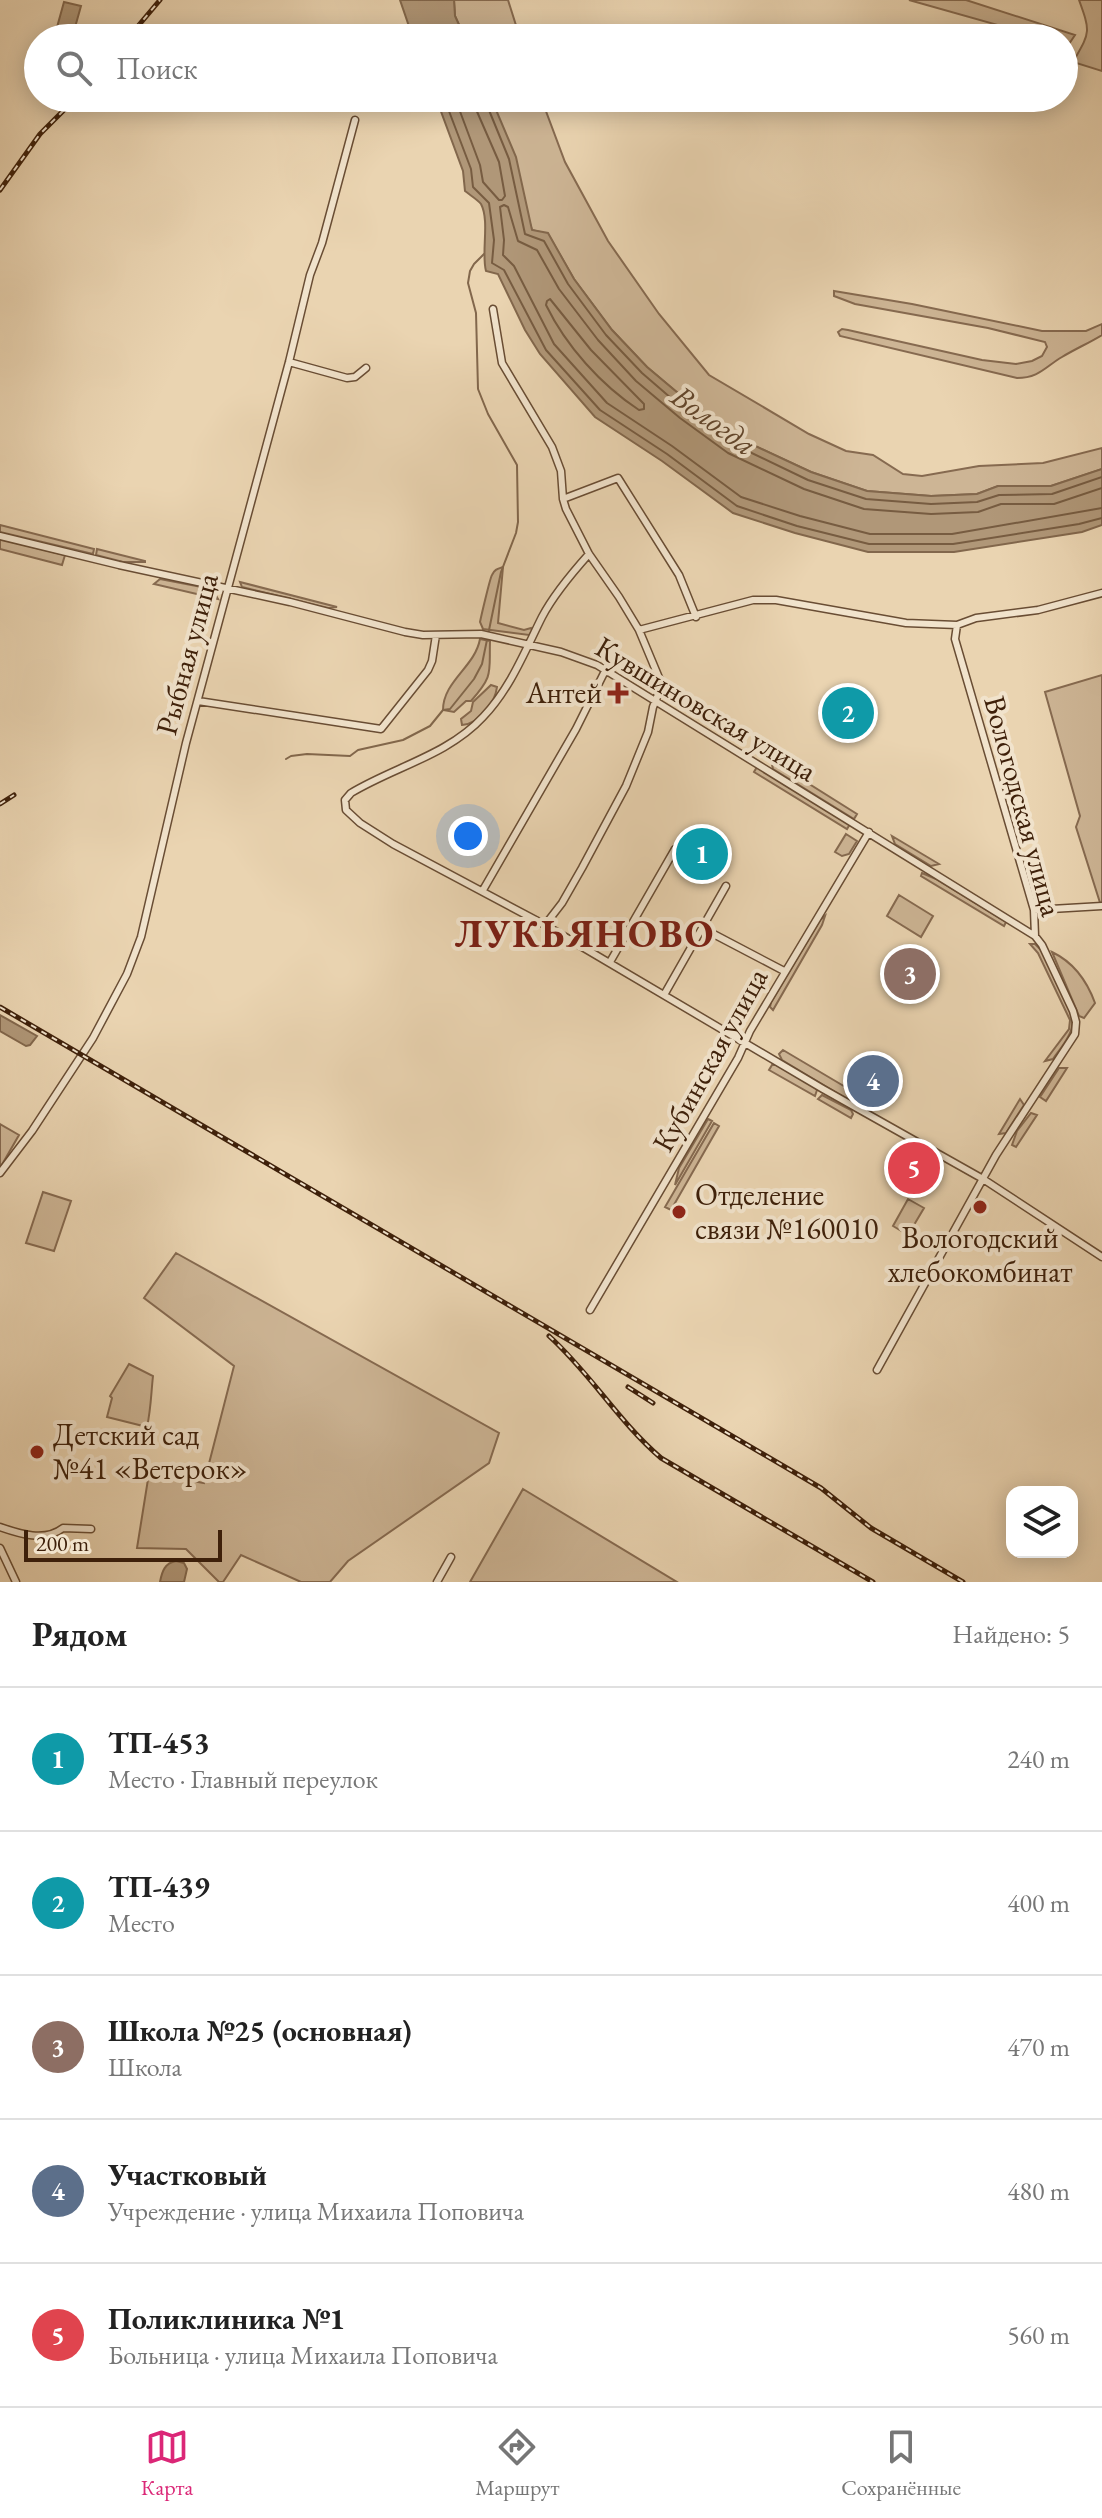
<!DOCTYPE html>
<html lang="ru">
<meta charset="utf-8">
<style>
body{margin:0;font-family:"EB Garamond",serif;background:#f6f6f6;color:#222}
.controls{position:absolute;right:24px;bottom:24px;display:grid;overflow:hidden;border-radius:16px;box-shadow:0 4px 20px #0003}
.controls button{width:72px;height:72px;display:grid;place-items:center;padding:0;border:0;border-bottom:2px solid #e0e0e0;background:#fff;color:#222;font:40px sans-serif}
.scale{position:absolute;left:24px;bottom:20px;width:198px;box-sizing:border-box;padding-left:8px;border:4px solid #3e200a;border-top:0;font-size:22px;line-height:28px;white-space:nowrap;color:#3e200a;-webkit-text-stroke:6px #f1e3cc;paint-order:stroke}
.you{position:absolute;left:468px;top:836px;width:28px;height:28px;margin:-20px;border:6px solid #fff;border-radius:50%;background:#1a73e8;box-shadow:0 0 0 12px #1a73e833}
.badge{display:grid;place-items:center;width:52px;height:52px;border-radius:50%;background:#db2777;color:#fff;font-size:26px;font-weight:700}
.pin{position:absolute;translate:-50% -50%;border:4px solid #fff;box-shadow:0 2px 8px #0006}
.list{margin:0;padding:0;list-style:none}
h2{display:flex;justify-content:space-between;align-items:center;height:104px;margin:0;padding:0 32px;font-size:34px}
h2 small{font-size:26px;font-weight:400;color:#767676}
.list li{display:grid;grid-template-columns:52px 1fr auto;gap:24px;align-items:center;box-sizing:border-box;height:144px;padding:0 32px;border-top:2px solid #e0e0e0}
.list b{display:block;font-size:30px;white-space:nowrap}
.list p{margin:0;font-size:26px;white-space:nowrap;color:#767676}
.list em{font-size:26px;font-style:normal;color:#767676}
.icon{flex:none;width:44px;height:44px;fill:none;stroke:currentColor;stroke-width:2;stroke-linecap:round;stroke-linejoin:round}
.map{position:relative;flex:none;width:1102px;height:1582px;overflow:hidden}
.search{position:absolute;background:#fff;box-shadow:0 4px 20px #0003;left:24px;right:24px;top:24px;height:88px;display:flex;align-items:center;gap:20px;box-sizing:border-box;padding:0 28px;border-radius:44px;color:#767676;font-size:30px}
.sheet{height:824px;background:#fff}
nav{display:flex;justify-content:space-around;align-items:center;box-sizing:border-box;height:112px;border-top:2px solid #e0e0e0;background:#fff;font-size:22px;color:#767676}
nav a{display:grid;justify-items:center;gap:4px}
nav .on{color:#db2777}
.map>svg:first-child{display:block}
</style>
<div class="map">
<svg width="1102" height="1582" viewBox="0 0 1102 1582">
<rect width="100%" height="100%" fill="#ead4b1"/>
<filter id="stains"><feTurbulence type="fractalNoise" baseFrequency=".0025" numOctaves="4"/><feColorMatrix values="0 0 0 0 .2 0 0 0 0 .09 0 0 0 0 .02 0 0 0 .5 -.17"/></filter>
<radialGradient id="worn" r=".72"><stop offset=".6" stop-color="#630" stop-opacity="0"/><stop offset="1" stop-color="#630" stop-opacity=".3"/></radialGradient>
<path fill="#cdb595" stroke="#866a50" stroke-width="2" d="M454,0H508L520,38H465L455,16Z
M909,0H966L1075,35L1069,44L1064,43V38H1044Z
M1079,0H1102V71L1073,62C1090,32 1091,33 1079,0Z
M491,98H541L565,162L608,241L659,314L709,375L809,434L846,451L873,455L903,474L922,476L979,466L1043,463L1102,448V469L1051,486H998L977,494L931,496L867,491L811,472L738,438L691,404L647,367L612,330L574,279L548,234L532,230Z
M834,291L912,304L1042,331H1086L1102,324V335C1089,343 1075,349 1062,357C1045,367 1039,378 1017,378L840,336L838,332L842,329L848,330L982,360L1016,364L1032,361L1042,356L1047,347L1045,342L988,328L855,304L834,296Z
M0,525L94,549L93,554L0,532Z
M0,539L65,555L62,565L0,549Z
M97,549L145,561V562H123L96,555Z
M503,567L498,623L524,630L531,628L532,631L529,635L483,629L480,622C481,617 490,578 492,575C495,569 497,569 503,567Z
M160,579L212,589L218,599L154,584Z
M240,582L337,607L328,608L242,587Z
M480,639L490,641C489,673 494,675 471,701H466L454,712L443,710C443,681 475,667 480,639Z
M1102,675V909L1076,827L1080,816L1045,692Z
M491,685L497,687C495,703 479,724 462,725L461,719L471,711L473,702Z
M771,760L857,814L854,819L773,769Z
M757,767L850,824L847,829L754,772Z
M846,834L857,841L849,854L842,856L835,852Z
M892,836L939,864L931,866L895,844Z
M922,873L936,879L1006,922L1004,926L921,876Z
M899,895L933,916L921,937L887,916Z
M825,916L822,925L773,1010L770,1007L771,1002L820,920Z
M1030,944H1035L1041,950C1049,967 1075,1009 1072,1026C1071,1037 1059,1050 1053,1059L1045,1061L1069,1029L1070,1020L1038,953Z
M1052,952C1073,962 1087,981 1095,1003L1084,1018L1079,1016Z
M783,1050L869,1101L867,1104L860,1107L782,1060L779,1054Z
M772,1065H778L814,1086L817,1090L815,1096L769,1070Z
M1059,1068H1067L1046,1101L1040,1097Z
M822,1095L851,1110L853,1114L851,1118L818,1099Z
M1020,1099L1024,1105L1006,1133L999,1134Z
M1031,1113L1037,1115L1016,1147L1012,1145L1017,1131Z
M708,1119L712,1121L675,1185L679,1168Z
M714,1123L719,1126L671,1210L665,1207Z
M0,1124L19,1135L0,1168Z
M43,1192L71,1201L54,1251L26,1243Z
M908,1199L924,1208L908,1235L893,1226Z
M176,1253L499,1433L489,1463L348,1561L330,1582H301L241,1555L223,1582H219L186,1549L137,1548L149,1473L204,1483L234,1366L144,1298Z
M129,1364L153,1376C151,1394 151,1409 147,1427L107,1417L112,1398L110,1396Z
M523,1489L677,1582H470Z"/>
<path fill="#b09778" stroke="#82674c" stroke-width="2" d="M400,0H454L455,16L465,38H413Z
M64,2L81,6L72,38H54Z
M436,98H491L516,157L532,230L548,233L574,279L612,330L647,367L691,404L738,438L811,472L867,491L931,496L977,494L998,486H1051L1102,469V525L1082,532L954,552H868L795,533L733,513L662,461L595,417L540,354L525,330L498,274L486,271C481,253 490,221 481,204C478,200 470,195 465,191L463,171Z
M0,1015L37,1036L30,1045L26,1046L0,1031Z
M176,1561L184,1563L187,1569L184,1582H160C162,1571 165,1563 176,1561Z"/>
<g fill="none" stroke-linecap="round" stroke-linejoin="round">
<path stroke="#775c41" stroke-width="2" d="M444,98L471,169L473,187L489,203L494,240L492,263L504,270L546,350L600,410L667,454L737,506L797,526L869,544H953L1079,524L1102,518
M455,98L480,165L483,182L499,200H502L505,196L499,162L475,107L474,98
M484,98L509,159L525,234L544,241L568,284L606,335L642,373L686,411L733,444L808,480L866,499L931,504L977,502L999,495L1052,494L1102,477
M550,299L591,350L644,404V409L639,410C601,385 566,346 546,305L547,301Z
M1102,488L1054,504H1001L978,512L931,514L864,509L804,489L728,453L680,418L636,381L598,340L559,289L537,250L518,241L508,207L504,205L500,207L504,240L503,255L514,266L554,344L607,403L672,446L741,497L800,516L870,534H952L1102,508"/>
<path stroke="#82674c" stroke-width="2" d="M286,759L291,756L307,754L350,756L358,750L403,740L430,726L443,710L450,709L474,679L482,664L501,572L516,533L518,522L517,465L488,414L478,389L476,313L468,283L470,271L474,264L484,254"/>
<defs>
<path id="street" d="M493,309L502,363L552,447L561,471L563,499L566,509L589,554L619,597L639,630L662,685L653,707L648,732L626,786L582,868L562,903L545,925
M289,362L347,378L355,377L366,368
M563,499L618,478L679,575L696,617
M0,536L119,565L290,602L405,632L423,635L481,634L561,652L597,665L1035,936L1042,945L1073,1011L1076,1022L1075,1034L996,1155L877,1370
M589,554C572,573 554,594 542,617C525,651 510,689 483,717C448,755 394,767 351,793L345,800L346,810L360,823L393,844L545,925L823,1089L983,1179L1102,1257
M957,625L955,639L1034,910L1035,936
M639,630L753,600H776L906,623L957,625L976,618L1038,610L1102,593
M198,701L381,729L428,670L432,661L436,635
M483,890L576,729L606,669
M1034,910L1102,906
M702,928L784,971
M610,962L675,849
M664,995L726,886
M0,1173L32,1131L93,1038L127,974L141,937L186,743L289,362L310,275L322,243L355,120
M590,1310L738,1058L750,1031L869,832
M0,1527C20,1534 45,1542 63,1528L91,1529
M0,1548L16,1582
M437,1582L451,1557"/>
</defs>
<use href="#street" stroke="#694d34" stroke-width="9"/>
<use href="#street" stroke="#f1e3cc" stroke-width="6"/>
<defs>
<path id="rail" d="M128,38L160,0
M0,190L40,134L76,98
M0,804L14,795
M0,1007L821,1488L871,1528L963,1582
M549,1336C591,1374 618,1421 661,1458L873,1582
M628,1387L653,1403"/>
</defs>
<use href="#rail" stroke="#3e200a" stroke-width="5"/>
<use href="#rail" stroke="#f1e3cc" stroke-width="2" stroke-dasharray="6" stroke-linecap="butt"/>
</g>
<g fill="#8f2418" stroke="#f1e3cc" stroke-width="3">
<path d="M614 681h8v8h8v8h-8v8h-8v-8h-8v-8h8z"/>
<circle cx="980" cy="1207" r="8"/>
<circle cx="679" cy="1212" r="8"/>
<circle cx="37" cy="1452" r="8"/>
</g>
<g text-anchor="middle" stroke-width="8" stroke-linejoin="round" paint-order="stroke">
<g font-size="30" fill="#3e200a" stroke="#f1e3cc">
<text transform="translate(187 654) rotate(-75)" y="10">Рыбная улица</text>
<text transform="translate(706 709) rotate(31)" y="10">Кувшиновская улица</text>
<text transform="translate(1023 806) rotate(75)" y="10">Вологодская улица</text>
<text transform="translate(710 1060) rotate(-61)" y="10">Кубинская улица</text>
</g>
<g font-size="30" fill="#3e200a" stroke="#f1e3cc" text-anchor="start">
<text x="602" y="703" text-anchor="end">Антей</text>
<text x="695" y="1205">Отделение<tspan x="695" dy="34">связи №160010</tspan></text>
<text x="980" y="1248" text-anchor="middle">Вологодский<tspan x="980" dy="34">хлебокомбинат</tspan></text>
<text x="53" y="1445">Детский сад<tspan x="53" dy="34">№41 «Ветерок»</tspan></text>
</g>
<g font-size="32" font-style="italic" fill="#60442b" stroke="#f1e3cc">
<text transform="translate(714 420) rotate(36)" y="11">Вологда</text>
</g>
<g font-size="38" font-weight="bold" letter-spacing="2" fill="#7a1f14" stroke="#f1e3cc">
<text x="585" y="947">ЛУКЬЯНОВО</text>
</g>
</g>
<rect width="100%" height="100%" filter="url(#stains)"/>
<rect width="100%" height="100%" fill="url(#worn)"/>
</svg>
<div class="controls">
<button><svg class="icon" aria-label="layers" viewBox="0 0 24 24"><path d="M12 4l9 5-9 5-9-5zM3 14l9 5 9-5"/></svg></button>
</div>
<div class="scale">200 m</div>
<div class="you"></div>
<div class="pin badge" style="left:702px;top:854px;background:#0f9aa8">1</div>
<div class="pin badge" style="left:848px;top:713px;background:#0f9aa8">2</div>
<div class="pin badge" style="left:910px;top:974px;background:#8d6e63">3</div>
<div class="pin badge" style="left:873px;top:1081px;background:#5c6f8a">4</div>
<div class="pin badge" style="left:914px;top:1168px;background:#e0444e">5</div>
<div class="search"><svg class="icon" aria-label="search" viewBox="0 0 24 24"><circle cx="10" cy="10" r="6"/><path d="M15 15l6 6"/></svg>Поиск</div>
</div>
<section class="sheet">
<h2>Рядом<small>Найдено: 5</small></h2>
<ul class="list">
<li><span class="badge" style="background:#0f9aa8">1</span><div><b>ТП-453</b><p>Место · Главный переулок</p></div><em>240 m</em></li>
<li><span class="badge" style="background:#0f9aa8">2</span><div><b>ТП-439</b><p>Место</p></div><em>400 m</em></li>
<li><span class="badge" style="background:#8d6e63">3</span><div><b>Школа №25 (основная)</b><p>Школа</p></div><em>470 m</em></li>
<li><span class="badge" style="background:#5c6f8a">4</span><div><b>Участковый</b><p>Учреждение · улица Михаила Поповича</p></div><em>480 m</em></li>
<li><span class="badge" style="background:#e0444e">5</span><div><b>Поликлиника №1</b><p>Больница · улица Михаила Поповича</p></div><em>560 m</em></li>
</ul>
</section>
<nav>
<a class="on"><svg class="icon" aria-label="map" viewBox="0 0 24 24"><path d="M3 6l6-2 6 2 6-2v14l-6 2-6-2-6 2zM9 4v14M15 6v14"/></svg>Карта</a>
<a><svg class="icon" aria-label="directions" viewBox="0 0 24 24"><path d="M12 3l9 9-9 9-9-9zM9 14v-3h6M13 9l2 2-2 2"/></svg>Маршрут</a>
<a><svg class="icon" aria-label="saved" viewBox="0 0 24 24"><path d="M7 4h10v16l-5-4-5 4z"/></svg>Сохранённые</a>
</nav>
